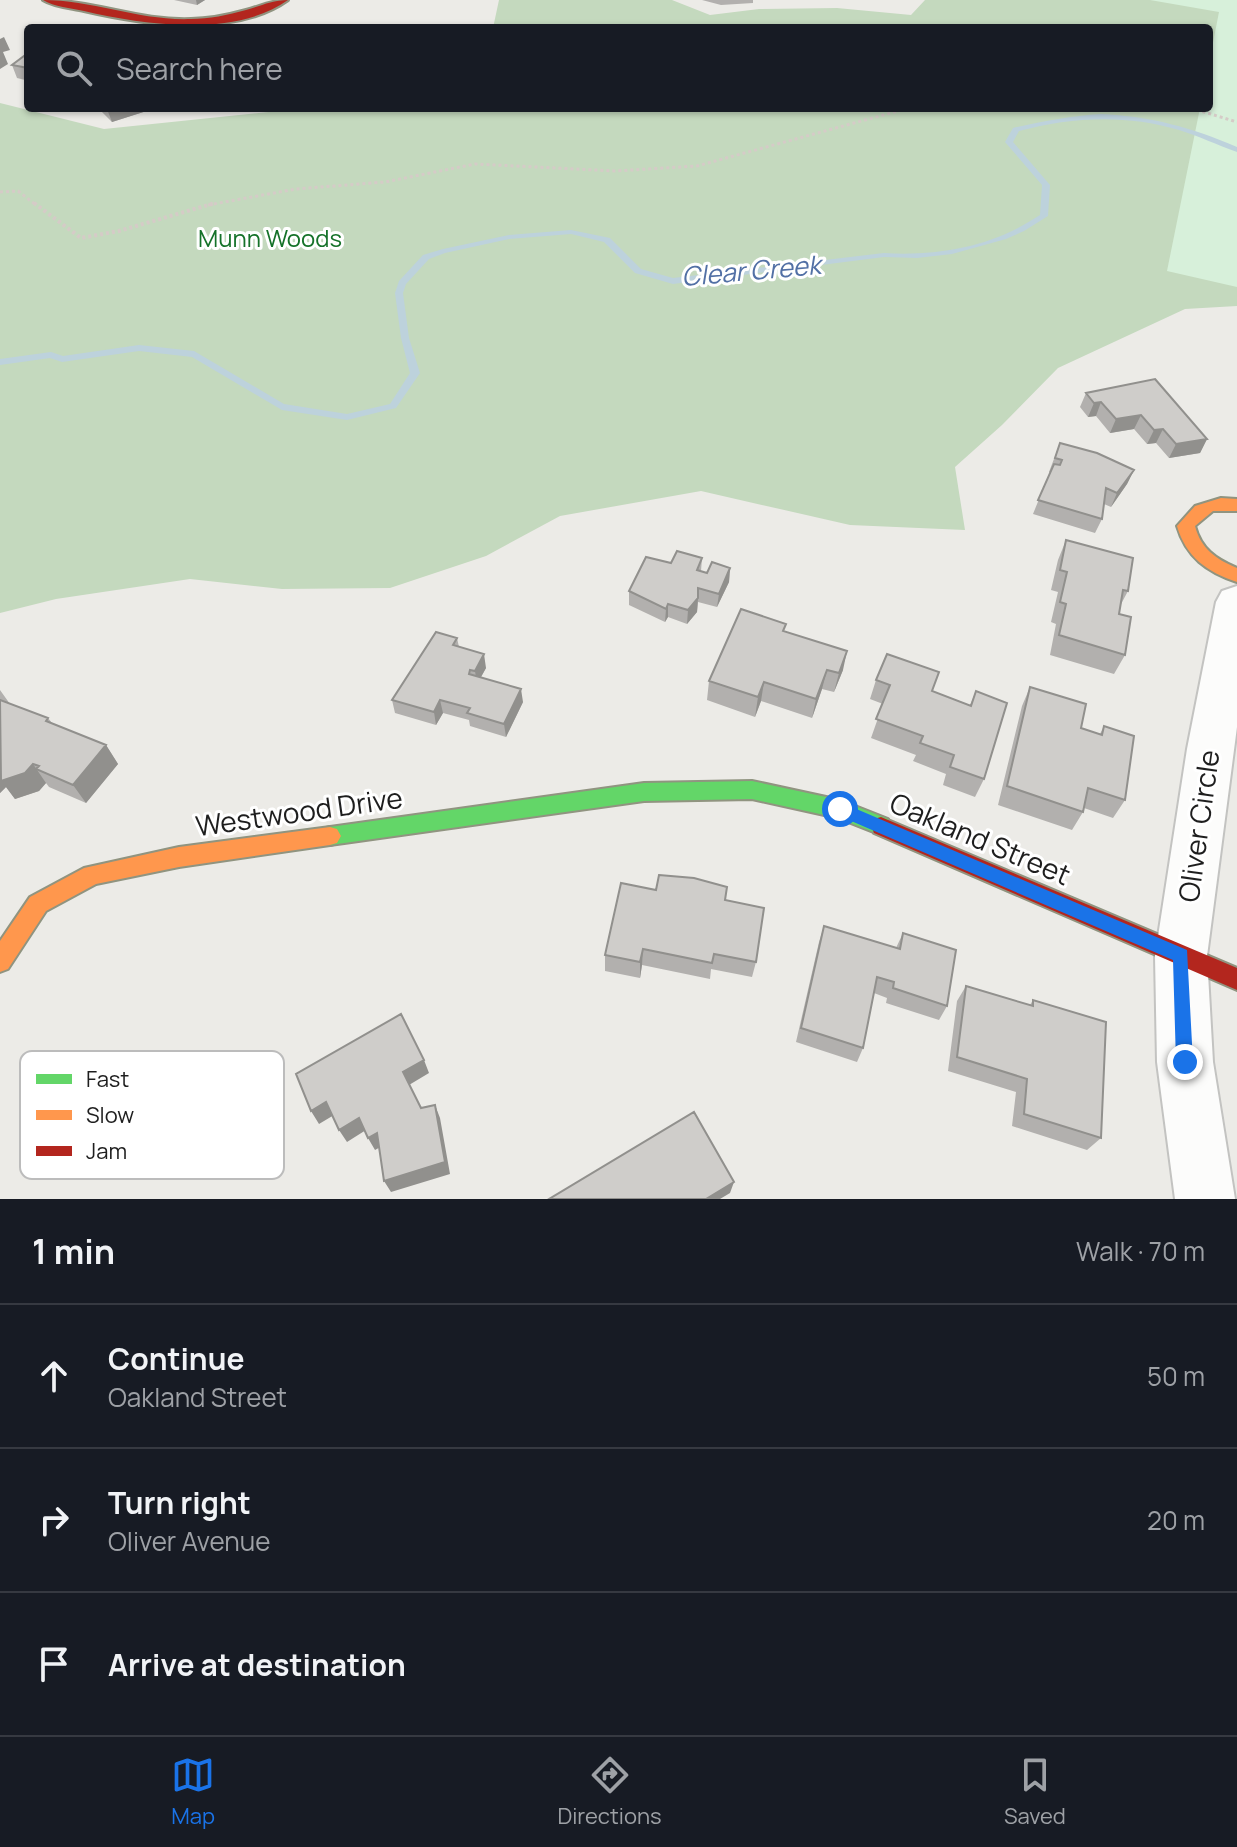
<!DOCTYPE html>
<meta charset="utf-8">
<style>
body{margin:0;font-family:Manrope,sans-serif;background:#242831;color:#f1f3f6}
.stop{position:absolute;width:24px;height:24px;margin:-18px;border:6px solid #1a73e8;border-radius:50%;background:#fff}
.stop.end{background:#1a73e8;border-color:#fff;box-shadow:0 2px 8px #0008}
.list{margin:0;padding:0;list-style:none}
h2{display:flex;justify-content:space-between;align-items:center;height:104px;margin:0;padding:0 32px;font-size:34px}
h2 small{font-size:26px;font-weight:400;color:#9ea1a6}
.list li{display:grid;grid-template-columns:52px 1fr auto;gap:24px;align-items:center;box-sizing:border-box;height:144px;padding:0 32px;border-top:2px solid #363941}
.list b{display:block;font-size:30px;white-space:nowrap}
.list p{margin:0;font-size:26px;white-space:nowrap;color:#9ea1a6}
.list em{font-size:26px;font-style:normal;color:#9ea1a6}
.icon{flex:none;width:44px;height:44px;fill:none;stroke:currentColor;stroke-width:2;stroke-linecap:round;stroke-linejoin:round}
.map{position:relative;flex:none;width:1237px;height:1199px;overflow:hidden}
.search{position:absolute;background:#171b24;box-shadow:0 2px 6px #0004;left:24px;right:24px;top:24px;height:88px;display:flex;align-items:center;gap:20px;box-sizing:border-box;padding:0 28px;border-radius:8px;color:#9ea1a6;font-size:30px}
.sheet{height:536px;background:#171b24}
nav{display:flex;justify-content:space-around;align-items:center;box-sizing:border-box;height:112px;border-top:2px solid #363941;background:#171b24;font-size:22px;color:#9ea1a6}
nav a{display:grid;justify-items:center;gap:4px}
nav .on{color:#1a73e8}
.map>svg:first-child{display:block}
</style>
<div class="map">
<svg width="1237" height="1199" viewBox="0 0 1237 1199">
<rect width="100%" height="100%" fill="#ecebe7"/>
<path fill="#c4d9be" d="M499,0H672L710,15L759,9L837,8L911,15L925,0H1237V306L1185,309L1058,368L1002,425L955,467L965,530L850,525L701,491L560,516L486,556L390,588L282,589L190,579L56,599L0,613V103L104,129L306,108H1209V28H493Z"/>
<path fill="#d7f0da" d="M1150,0H1237V287L1167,271L1200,108H1209V63L1219,12Z"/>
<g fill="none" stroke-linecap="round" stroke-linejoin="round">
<path fill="#bdd2dc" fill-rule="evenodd" d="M1101,114C1150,116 1193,128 1237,147V152C1217,145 1199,136 1179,130C1125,114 1072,117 1019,131L1013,142L1050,185L1048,216L1024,231L1006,239L952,254L917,258L884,257L673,284L635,273L604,242L571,234L509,239L445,253L429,259L406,284L403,293L409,338L420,373L396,408L347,420L282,410L192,357L139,351L62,362L50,358L0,365V359L51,352L63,356L139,345L194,351L284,404L347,414L390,404L410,373L401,338L395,293L399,281L423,255L443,249L509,235L571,230L610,238L641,269L673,278L884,253C929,256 978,249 1018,228C1026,224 1033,219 1040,215L1042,185L1005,142L1013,128C1043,121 1071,116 1101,114Z"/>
<defs>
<path id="street" d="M1237,586V727L1207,956L1213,1062L1235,1199H1175L1157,1062L1155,956L1187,749L1216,602L1222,591Z"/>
<path id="fast" d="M752,781L840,800L888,819L891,826L888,833L881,835L838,818L752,799L644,801L330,845L323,843L319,836L323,829L330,827L644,783Z"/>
<path id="slow" d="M1221,498L1237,499V511H1213L1195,526C1201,549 1216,559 1237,568V582C1207,572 1186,557 1177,526L1195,506Z
M330,827L337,829L341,836L337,843L330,845L179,867L96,884L46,911L8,969L0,972V941L30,897L84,868L179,847Z"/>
<path id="jam" d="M43,0C93,0 140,21 191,19C209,19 228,15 246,10C261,6 272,0 288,0C235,38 144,25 84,11C71,8 54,7 43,0Z
M881,817L1237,968V990L874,833L871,826L874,819Z"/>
</defs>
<use href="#street" stroke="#c3c3c1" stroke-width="4"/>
<use href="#fast" stroke="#909480" stroke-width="4"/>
<use href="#slow" stroke="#909480" stroke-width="4"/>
<use href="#jam" stroke="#909480" stroke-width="4"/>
<path stroke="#d5cbc7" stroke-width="3" stroke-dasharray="3 3" stroke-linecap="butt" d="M1191,108L1237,122
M0,192L18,191L36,205
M208,205L296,189L385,182L475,164L615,171L697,166L909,108"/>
<path stroke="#d5cbc7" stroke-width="4" stroke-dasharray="3 3" stroke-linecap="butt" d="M34,203L81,238L119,231L215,203"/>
<use href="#street" fill="#fcfcfb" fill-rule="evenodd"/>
<use href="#fast" fill="#63d668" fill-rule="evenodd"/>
<use href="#slow" fill="#ff974d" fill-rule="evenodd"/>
<use href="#jam" fill="#b3261e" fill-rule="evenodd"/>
</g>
<path fill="#b2b0ae" d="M174,0H205L197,5Z
M702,0H753V3L721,5Z
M28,53V87L25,80L17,78L12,65Z
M98,108H156L112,122Z
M1086,393L1207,439L1200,453L1169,458L1156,443L1147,444L1134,429L1110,433L1096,416L1088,417L1080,407Z
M1060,443L1134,470L1127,484L1111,507L1104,504L1102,519L1095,533L1033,514L1050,472H1049Z
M1066,540L1128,591L1120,606L1119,614L1125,655L1114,674L1050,655L1056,624L1051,622L1058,592L1051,590L1058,560Z
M702,558L701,571L707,573L730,568L729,582L717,607L698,602L697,612L687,624L668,617L665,622L629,605V591Z
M785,631L843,670L834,692L822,689L812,718L761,701L755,717L707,700L709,681Z
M457,638L459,647L486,668L481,677L523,702L506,737L470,726L469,720L443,713L436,725L395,713L392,700Z
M876,680L932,691L970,705L976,691L984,779L975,797L943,785L946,774L913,761L916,755L871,738L883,704L870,699Z
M1030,687L1081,728L1100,734L1104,726L1125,800L1113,818L1084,808L1083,812L1072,830L998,805L1022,706Z
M0,690L10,704L48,718L52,723L106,745L118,764L86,803L49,787L46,783L39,791L15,799L6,787L0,793Z
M656,890L725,900L756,962L752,977L711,969L710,979L642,965L640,978L605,971V955Z
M824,926L896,948L903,933L947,1006L939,1020L886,1003L887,998L874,993L863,1048L857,1062L796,1042L819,942Z
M966,986L1030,1005L1033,1000L1101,1138L1087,1150L1012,1126L1016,1092L948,1071L957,1001Z"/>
<path fill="#91908d" d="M196,0H205L197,5Z
M4,37L10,50L3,52L8,64L0,69V39Z
M110,108H156L112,122L107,109Z
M223,108H258L224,112Z
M1101,402L1096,416L1088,417L1094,403Z
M1141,415L1134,429L1110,433L1116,419Z
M1163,429L1156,443L1147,444L1154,430Z
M1207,439L1200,453L1169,458L1176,444Z
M1134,470L1127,484L1111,507L1117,493Z
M730,568L729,582L717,607L719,594Z
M698,598L697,612L687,624L688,610Z
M668,604V617L665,622L666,609Z
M847,651L843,670L834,692L839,673Z
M484,654L486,668L477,684L475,671Z
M827,670L822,689L812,718L816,699Z
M764,682L761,701L755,717L758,697Z
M521,689L523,702L506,737L504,724Z
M440,700L443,713L436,725L434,712Z
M106,745L118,764L86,803L73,785Z
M33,764L46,783L39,791L15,799L6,787L0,793V772Z
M643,949L642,965L640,978V962Z
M424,1060L429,1073L409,1085L403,1072Z
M326,1102L334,1115L319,1124L311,1111Z
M435,1105L440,1118L450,1174L391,1192L384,1181Z
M359,1118L366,1130L347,1142L339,1130Z
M377,1133L384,1145L375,1150L368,1138Z
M734,1182L730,1193L720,1199H706Z"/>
<path fill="#cfcdca" stroke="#91908d" stroke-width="2" d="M28,53V68L12,65Z
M1155,379L1207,439L1176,444L1163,429L1154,430L1141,415L1116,419L1101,402L1094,403L1086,393Z
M1060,443L1097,453L1134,470L1117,493L1106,488L1102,519L1038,500L1054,464L1060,465L1062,460L1055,458Z
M1066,540L1133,558L1128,591L1123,590L1119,614L1131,617L1125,655L1059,635L1066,604L1060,602L1067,572L1060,570Z
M677,551L702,558L697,570L707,573L712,562L730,568L719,594L698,588V598L688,610L668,604L666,609L629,591L646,557L671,563Z
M741,609L786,624L783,631L847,651L839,673L827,670L816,699L764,682L758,697L709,681Z
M436,632L457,638L453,645L484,654L475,671L470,670L469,674L521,689L504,724L467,713L470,708L440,700L434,712L392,700Z
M887,654L939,672L932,691L971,706L976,691L1007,703L984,779L950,767L954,755L920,743L923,736L876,719L890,685L876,680Z
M1030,687L1086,704L1081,728L1102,735L1104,726L1134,736L1125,800L1088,788L1083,812L1007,786Z
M0,700L48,718L46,721L106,745L73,785L36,769L39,766L33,764L25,773L1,781Z
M659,875L694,878L727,887L725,900L764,908L756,962L714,954L712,963L643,949L640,962L605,955L621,883L656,890Z
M824,926L900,949L903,933L956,950L947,1006L893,988L894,982L877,977L863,1048L801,1028Z
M966,986L1033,1006V1000L1106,1022L1101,1138L1024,1114L1027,1079L957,1057Z
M401,1014L424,1060L403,1072L421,1108L435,1105L445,1162L384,1181L377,1133L368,1138L359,1118L339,1130L326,1102L311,1111L296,1074Z
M694,1112L734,1182L706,1199H549Z"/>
<path fill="#1a73e8" d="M840,802L1187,950L1193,1062L1191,1068L1185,1070L1179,1068L1176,1062L1173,960L835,814L833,809Z"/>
<g text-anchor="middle" stroke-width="6" stroke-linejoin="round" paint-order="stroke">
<g font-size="24" fill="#157229" stroke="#fff">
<text x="270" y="247">Munn Woods</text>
</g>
<g font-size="26" font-style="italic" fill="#5270a5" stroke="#fff">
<text transform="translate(751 271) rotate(-5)" y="9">Clear Creek</text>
</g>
<g font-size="28" fill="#1e1e1e" stroke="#fff">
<text transform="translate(299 812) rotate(-8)" y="10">Westwood Drive</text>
<text transform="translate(1199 826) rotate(-82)" y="10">Oliver Circle</text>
<text transform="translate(980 839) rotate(23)" y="10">Oakland Street</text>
</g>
</g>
<rect x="20" y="1051" width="264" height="128" rx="12" fill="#fff" stroke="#bcbcbc" stroke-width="2"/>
<rect x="36" y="1074" width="36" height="10" fill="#63d668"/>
<rect x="36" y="1110" width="36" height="10" fill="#ff974d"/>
<rect x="36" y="1146" width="36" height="10" fill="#b3261e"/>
<g font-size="22" fill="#1e1e1e">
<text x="86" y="1087">Fast</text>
<text x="86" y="1123">Slow</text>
<text x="86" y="1159">Jam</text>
</g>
</svg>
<div class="stop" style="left:840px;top:809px"></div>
<div class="stop end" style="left:1185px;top:1062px"></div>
<div class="search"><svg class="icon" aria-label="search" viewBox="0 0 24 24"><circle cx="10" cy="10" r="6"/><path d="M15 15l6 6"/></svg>Search here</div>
</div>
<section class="sheet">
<h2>1 min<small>Walk · 70 m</small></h2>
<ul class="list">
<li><svg class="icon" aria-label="ahead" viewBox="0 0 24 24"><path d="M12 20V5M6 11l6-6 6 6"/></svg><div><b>Continue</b><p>Oakland Street</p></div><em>50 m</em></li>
<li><svg class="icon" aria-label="right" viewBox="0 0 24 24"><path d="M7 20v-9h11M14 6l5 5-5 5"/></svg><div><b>Turn right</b><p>Oliver Avenue</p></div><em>20 m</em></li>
<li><svg class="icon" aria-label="arrive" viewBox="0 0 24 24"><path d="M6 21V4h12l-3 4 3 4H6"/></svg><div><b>Arrive at destination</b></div></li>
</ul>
</section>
<nav>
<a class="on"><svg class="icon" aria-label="map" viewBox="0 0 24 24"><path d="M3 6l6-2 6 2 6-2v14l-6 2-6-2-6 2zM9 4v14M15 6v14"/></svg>Map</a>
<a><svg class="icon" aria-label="directions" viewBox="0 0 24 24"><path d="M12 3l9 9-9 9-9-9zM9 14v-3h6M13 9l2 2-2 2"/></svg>Directions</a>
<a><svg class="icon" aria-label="saved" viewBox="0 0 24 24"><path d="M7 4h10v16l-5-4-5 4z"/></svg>Saved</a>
</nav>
